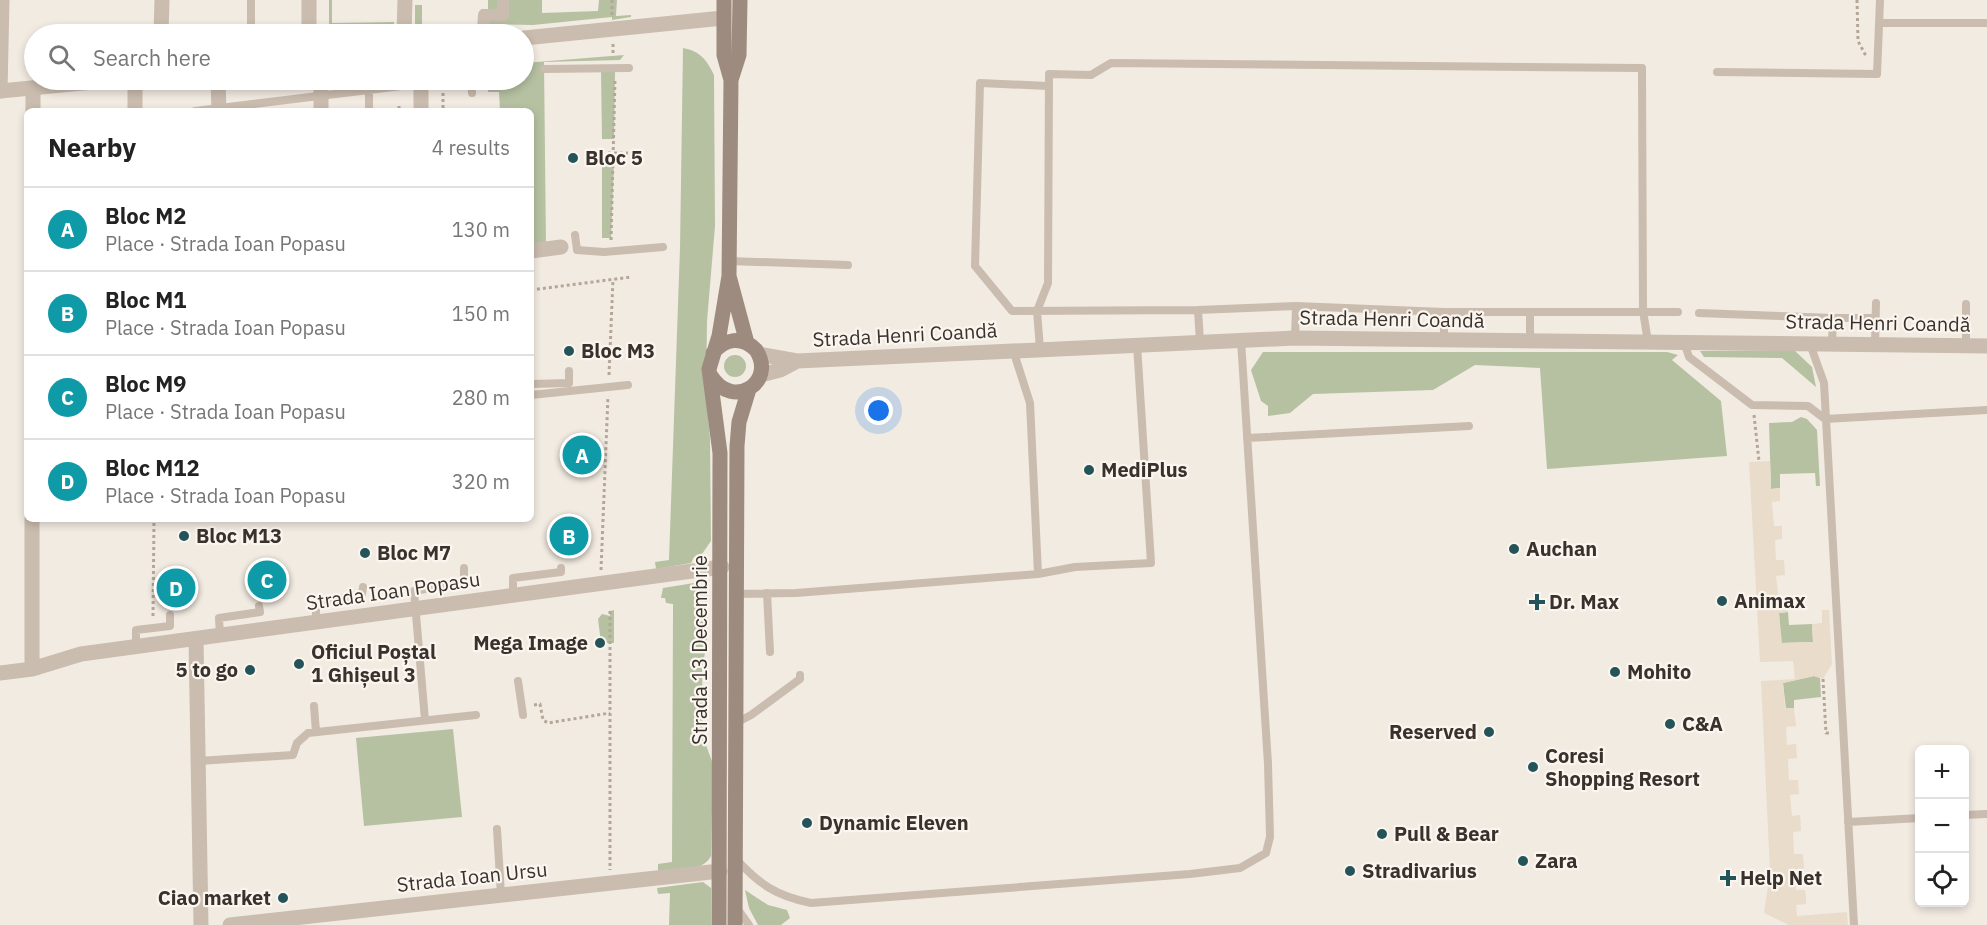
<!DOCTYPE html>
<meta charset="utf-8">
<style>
body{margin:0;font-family:"IBM Plex Sans",sans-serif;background:#f2f2f2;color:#222}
.controls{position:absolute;right:18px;bottom:18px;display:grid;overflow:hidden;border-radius:9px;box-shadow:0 3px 9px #0003}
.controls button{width:54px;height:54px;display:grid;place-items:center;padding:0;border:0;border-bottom:2px solid #e0e0e0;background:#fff;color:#222;font:30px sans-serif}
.you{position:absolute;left:879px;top:411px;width:21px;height:21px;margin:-15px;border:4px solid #fff;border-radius:50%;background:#1a73e8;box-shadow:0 0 0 9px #1a73e833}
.badge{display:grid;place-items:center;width:39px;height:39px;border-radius:50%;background:#b45309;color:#fff;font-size:20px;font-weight:700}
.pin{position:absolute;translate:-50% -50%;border:3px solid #fff;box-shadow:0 2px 6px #0006}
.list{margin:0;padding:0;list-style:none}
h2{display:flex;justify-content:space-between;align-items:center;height:78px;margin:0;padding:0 24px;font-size:26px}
h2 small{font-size:20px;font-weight:400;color:#767676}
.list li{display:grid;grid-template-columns:39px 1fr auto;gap:18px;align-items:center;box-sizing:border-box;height:84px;padding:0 24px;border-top:2px solid #e0e0e0}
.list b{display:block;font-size:22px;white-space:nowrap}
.list p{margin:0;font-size:20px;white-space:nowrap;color:#767676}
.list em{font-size:20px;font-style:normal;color:#767676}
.icon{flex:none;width:33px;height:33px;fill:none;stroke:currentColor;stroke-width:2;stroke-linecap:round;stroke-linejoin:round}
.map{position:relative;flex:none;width:1987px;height:925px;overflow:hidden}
.search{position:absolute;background:#fff;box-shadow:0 3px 9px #0003;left:24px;top:24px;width:510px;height:66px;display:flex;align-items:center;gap:15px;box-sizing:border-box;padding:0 21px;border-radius:33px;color:#767676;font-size:22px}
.panel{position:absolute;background:#fff;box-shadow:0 3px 9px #0003;left:24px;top:108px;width:510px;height:414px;border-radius:9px}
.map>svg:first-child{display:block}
</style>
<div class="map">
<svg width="1987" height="925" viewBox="0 0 1987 925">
<rect width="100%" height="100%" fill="#f2ebe2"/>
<path fill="#b6c1a2" d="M329,0H332V23L394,22V34H319V31H329Z
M488,0H542V13L598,11L599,0H617L616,16L631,15V17L612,20V17L533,25L480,24L481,9H488Z
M415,5H422V24L468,25V31L415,34Z
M683,48C700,51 707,60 714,75L715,226L707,321L706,393L710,438L711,541L702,554L694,557L691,563L656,569L655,562L669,560L680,248Z
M624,55L620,60L544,62L546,248H531V111H500L499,92H488V80H524V63Z
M601,72H615L614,139H602Z
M602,163H614L611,238H602Z
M1794,350L1812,367L1816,387L1782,358L1704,357L1700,351Z
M1263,352H1667L1678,355L1672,360L1721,401L1727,456L1547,469L1540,368L1475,365L1433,390L1313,394L1290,413L1268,416V406L1261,401L1251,370Z
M724 366a11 11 0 1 1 22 0a11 11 0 1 1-22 0Z
M1801,417L1807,419L1817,430L1820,486H1816L1815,473L1780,474V488L1771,489L1769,423L1792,422Z
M694,583L700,585L708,596L707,642L702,669L703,737L713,764L711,856C703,872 677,870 661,872L658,870V864L672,862L673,612V604L666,603L665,598H661L663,588Z
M614,610V643H601L598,619L602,614L610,616V611Z
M1788,612L1789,625L1812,624L1813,642L1781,643L1779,613Z
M1814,676L1820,678L1821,697L1794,700V708L1786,709L1783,683Z
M453,729L462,817L364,826L356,738Z
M703,882L711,888V925H669L670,893L658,894L657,888Z
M745,890L768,905L787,910L790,918L781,925H758L749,908Z"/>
<path fill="#e9dcca" d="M1770,461L1771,489L1780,488V501L1772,502L1774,526H1782V539L1775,540L1776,560H1784L1785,575L1776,576L1779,600L1787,599L1788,606V612L1779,613L1782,643L1813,642L1812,624L1822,623V610H1829L1832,664L1823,679L1814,676L1783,683L1785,708H1794L1796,726L1786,727L1787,745L1796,744L1797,758L1788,759L1789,780H1798L1799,794L1790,795L1792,816L1800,815L1801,831L1793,832L1794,854H1803L1804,869H1795L1796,890H1805L1806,897V904L1796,905L1797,916L1847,912L1848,925H1789L1764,913L1770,872L1761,681L1795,679L1793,661L1760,662L1749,462Z"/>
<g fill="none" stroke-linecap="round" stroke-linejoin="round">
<path stroke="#b6a698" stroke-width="3" stroke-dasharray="3 3" stroke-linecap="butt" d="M612,0V16
M1857,0L1858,41L1866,56
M427,34L470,31
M613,44V56
M443,93V111
M399,106V111
M341,108V111
M602,153H628
M611,240L615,79
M531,290L631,277
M609,375L613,279
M1754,415L1759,461
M601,570L608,396
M610,611V870
M153,616L154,519
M1823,679L1826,733H1832
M534,705L540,704L543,720L548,723L610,713"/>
<path stroke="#cabcae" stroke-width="8" d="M1879,23H1987
M251,34V0
M544,69L629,68
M1717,72L1877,74L1880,0
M471,80L472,93
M1048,86L980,83L975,266L1012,311L1198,310L1296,306L1444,312H1678
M369,90V107
M195,111L451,80
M575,235L577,250L604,252L663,247
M729,261L848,265
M1966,304V345
M1198,310L1200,342
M1530,312V341
M1699,313L1833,318L1832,344
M1833,318H1876
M1295,338L1296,306
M1444,340V312
M1684,342L1689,357L1752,405L1808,406L1825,419L1987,410
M1810,344L1824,383L1854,925
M1875,344L1876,303
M1040,349L1037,311L1048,283L1049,74L1091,75L1111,63L1642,68L1643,311L1648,342
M1013,350L1030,403L1038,574
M531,384L569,383V371
M531,395L628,385
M1247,438L1469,426
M767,593L770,652
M736,594L796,593L1038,574L1075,567L1151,563L1137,345
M513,595V578L561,572V568
M316,622V605L362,594L363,587
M220,635L219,618L260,612L259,606
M136,647V630L170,626V615
M518,681L523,715
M314,706L316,732
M425,720L414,591L464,582V568
M736,723L751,715L800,679V675
M198,761L293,755L297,743L308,733L476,715
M1964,815L1987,814
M1848,822L1920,818
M497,829L501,895
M736,859C759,884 776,896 811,903L1190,874L1240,868L1266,853L1270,837L1268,764L1241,340
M737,908L749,925"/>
<path stroke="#cabcae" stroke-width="12" d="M483,29L484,15H503V0"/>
<path stroke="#cabcae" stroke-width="15" d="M161,34L162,0
M309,34V0
M404,34L405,0
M218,80L219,111
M321,80V111
M421,80V111
M0,91L2,0
M33,111V88
M135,111V80
M531,251L561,247
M759,354L797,361L1295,338L1987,346
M761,375L780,370L797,361
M32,519V669
M196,639L201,925
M0,673L32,669L81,654L722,567
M230,925L720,871"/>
<path stroke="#cabcae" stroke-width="15" d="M524,38L723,18
M0,91L114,80"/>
<path stroke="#9e8b7f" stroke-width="15" d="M724,0V55L731,80
M729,276L747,343
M711,376C733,411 777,382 756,350C742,336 725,338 713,353
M719,925L720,453L709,369L719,336L729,276L731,80L739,55L740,0
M735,925L737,446L739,422L749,389"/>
</g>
<g fill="#245459" stroke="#faf5ee" stroke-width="2">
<circle cx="573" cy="158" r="6"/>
<circle cx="569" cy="351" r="6"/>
<circle cx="1089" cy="470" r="6"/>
<circle cx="184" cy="536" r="6"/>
<circle cx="1514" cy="549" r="6"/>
<circle cx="365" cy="553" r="6"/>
<circle cx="1722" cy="601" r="6"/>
<path d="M1534 593h6v6h6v6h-6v6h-6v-6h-6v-6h6z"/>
<circle cx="600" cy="643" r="6"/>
<circle cx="299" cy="664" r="6"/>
<circle cx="250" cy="670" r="6"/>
<circle cx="1615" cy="672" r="6"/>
<circle cx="1670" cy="724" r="6"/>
<circle cx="1489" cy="732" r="6"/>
<circle cx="1533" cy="767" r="6"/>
<circle cx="807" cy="823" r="6"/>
<circle cx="1382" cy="834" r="6"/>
<circle cx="1523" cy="861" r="6"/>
<circle cx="1350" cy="871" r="6"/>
<path d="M1725 869h6v6h6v6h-6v6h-6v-6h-6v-6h6z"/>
<circle cx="283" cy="898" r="6"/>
</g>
<g text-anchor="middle" stroke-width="4.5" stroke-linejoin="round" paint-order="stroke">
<g font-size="20" font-weight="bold" fill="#39312c" stroke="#faf5ee" text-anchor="start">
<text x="585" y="165">Bloc 5</text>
<text x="581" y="358">Bloc M3</text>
<text x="1101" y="477">MediPlus</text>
<text x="196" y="543">Bloc M13</text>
<text x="1526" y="556">Auchan</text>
<text x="377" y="560">Bloc M7</text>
<text x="1734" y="608">Animax</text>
<text x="1549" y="609">Dr. Max</text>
<text x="588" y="650" text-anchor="end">Mega Image</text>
<text x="311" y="659">Oficiul Poștal<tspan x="311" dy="23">1 Ghișeul 3</tspan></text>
<text x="238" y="677" text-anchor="end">5 to go</text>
<text x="1627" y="679">Mohito</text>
<text x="1682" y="731">C&amp;A</text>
<text x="1477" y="739" text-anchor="end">Reserved</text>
<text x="1545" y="763">Coresi<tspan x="1545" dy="23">Shopping Resort</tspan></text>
<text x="819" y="830">Dynamic Eleven</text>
<text x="1394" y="841">Pull &amp; Bear</text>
<text x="1535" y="868">Zara</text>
<text x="1362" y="878">Stradivarius</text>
<text x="1740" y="885">Help Net</text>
<text x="271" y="905" text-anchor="end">Ciao market</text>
</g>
<g font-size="20" fill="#39312c" stroke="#faf5ee">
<text transform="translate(1392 319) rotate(1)" y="7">Strada Henri Coandă</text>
<text transform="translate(1878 323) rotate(1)" y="7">Strada Henri Coandă</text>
<text transform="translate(905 335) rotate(-3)" y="7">Strada Henri Coandă</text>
<text transform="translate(393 591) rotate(-8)" y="7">Strada Ioan Popasu</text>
<text transform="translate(700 650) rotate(-90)" y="7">Strada 13 Decembrie</text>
<text transform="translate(472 877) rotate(-6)" y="7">Strada Ioan Ursu</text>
</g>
</g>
</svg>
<div class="controls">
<button>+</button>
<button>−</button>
<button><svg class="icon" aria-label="locate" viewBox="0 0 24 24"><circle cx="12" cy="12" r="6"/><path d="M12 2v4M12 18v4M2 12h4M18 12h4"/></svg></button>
</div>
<div class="you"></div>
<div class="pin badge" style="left:582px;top:455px;background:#0f9aa8">A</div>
<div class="pin badge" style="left:569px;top:536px;background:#0f9aa8">B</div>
<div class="pin badge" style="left:267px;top:580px;background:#0f9aa8">C</div>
<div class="pin badge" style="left:176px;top:588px;background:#0f9aa8">D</div>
<div class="search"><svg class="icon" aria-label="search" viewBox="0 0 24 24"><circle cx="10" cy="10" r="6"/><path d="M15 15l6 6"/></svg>Search here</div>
<section class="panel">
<h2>Nearby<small>4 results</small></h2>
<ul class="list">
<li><span class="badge" style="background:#0f9aa8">A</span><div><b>Bloc M2</b><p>Place · Strada Ioan Popasu</p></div><em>130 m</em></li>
<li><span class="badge" style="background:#0f9aa8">B</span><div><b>Bloc M1</b><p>Place · Strada Ioan Popasu</p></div><em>150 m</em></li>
<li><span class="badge" style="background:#0f9aa8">C</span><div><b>Bloc M9</b><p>Place · Strada Ioan Popasu</p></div><em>280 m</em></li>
<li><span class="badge" style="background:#0f9aa8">D</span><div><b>Bloc M12</b><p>Place · Strada Ioan Popasu</p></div><em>320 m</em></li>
</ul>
</section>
</div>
